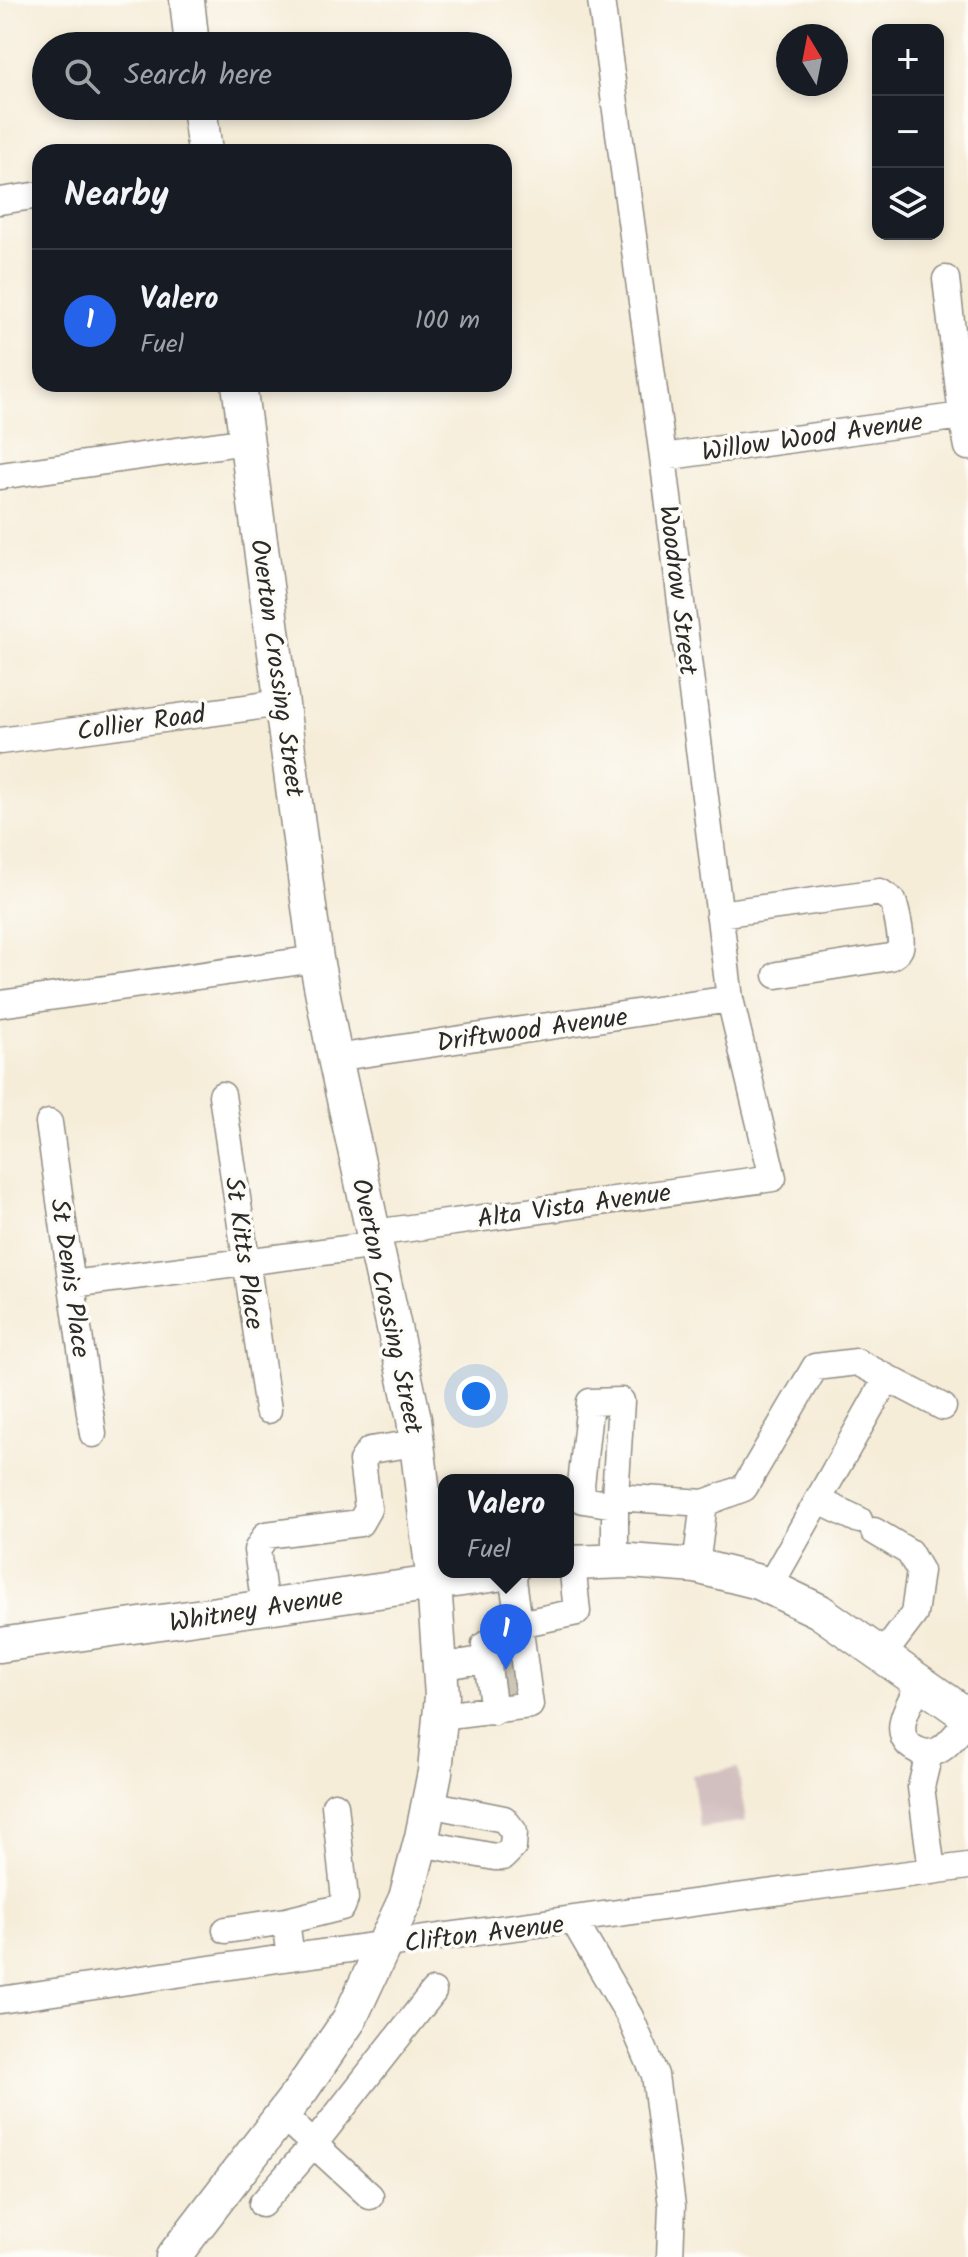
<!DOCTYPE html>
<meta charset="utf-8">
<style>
body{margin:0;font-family:Kalam,sans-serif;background:#20242c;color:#f1f3f6}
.controls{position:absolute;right:24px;top:24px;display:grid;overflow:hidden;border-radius:16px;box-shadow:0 4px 12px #0003}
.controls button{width:72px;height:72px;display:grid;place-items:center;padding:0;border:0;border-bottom:2px solid #363941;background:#171b24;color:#f1f3f6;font:40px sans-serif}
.compass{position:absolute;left:776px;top:24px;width:72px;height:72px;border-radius:50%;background:#171b24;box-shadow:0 4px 12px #0003;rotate:350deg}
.you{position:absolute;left:476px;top:1396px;width:28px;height:28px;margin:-20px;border:6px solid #fff;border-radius:50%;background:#1a73e8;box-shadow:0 0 0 12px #1a73e833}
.badge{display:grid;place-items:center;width:52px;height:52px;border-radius:50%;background:#2563eb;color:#fff;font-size:26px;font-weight:700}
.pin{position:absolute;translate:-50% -66px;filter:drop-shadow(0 2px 4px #0008)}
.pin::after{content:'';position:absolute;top:42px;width:28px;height:24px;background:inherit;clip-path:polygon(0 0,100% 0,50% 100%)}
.popup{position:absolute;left:438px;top:1474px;width:136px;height:104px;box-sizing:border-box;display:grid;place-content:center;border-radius:16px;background:#171b24;filter:drop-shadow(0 2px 6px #0005);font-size:26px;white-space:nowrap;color:#9ea1a6}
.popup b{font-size:30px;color:#f1f3f6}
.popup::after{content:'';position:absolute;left:50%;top:100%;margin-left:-16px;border:16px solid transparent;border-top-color:#171b24}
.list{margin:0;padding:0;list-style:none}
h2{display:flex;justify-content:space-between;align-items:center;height:104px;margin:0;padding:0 32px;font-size:34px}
h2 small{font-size:26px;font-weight:400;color:#9ea1a6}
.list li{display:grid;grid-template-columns:52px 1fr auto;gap:24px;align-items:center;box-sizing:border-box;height:144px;padding:0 32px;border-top:2px solid #363941}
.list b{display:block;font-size:30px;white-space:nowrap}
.list p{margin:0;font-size:26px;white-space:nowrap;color:#9ea1a6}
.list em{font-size:26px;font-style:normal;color:#9ea1a6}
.icon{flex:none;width:44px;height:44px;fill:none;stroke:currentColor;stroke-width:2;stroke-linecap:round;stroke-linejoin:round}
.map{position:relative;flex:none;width:968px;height:2257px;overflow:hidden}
.search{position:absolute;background:#171b24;box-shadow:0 4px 12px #0003;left:32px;top:32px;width:480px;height:88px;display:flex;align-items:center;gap:20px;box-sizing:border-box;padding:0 28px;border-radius:44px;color:#9ea1a6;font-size:30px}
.panel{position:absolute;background:#171b24;box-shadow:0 4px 12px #0003;left:32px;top:144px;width:480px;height:248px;border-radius:24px}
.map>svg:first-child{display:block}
</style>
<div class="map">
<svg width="968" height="2257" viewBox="0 0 968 2257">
<rect width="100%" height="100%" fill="#fdfcf7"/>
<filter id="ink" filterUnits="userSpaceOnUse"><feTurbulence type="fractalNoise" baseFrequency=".0125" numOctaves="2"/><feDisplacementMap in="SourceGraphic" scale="16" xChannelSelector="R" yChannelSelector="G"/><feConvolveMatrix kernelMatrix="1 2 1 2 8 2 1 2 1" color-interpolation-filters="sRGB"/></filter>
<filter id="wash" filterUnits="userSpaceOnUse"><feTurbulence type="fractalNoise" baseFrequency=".006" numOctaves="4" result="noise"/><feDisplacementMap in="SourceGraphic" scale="32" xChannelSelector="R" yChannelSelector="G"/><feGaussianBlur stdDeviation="1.8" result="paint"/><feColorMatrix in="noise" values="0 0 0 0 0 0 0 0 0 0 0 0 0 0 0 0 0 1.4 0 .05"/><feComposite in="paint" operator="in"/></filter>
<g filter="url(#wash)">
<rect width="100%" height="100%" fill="#f6edd9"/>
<path fill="#d2bfbf" d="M738,1768L746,1821L700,1828L692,1775Z"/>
</g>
<g filter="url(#ink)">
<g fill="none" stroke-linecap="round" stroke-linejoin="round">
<path stroke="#cdc6b6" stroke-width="26" stroke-dasharray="26 13" stroke-linecap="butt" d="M495,1666L514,1653
M498,1687L518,1674"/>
<defs>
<path id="minor" d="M0,201L40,195
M946,279L962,416L968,447
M663,457L962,416
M0,476L247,441
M0,741L282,703
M719,914L880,892L893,901C896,910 903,940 900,948C898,953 894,955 890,957L777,975
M0,1004L316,959
M335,1058L730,999
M222,1095L268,1410
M49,1123L93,1434
M374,1233L773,1178L730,999L663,457L601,0
M72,1284L377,1245
M615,1497L621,1401L590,1402L581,1485L583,1500L615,1505
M819,1501L859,1520
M704,1503L744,1488L815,1367L857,1362L943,1407
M874,1531L909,1552L920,1571L914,1614L883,1655
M615,1562V1497L704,1503L696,1566
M769,1587L887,1378
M265,1608L257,1550L266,1535L360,1523L368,1509L362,1461L370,1450L417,1443
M440,1667L487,1659
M921,1682C910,1702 887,1736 917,1750C925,1754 933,1754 941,1749C951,1743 960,1729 968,1721
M494,1711L485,1645L519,1624L577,1612L572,1563
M441,1716L530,1705L512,1572
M929,1754L921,1787L932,1871
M421,1843L495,1857H503L513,1847L514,1832L504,1819L429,1804
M574,1921L630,2017L655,2075L672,2206L670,2257
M226,1930L286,1921
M291,1957L286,1921L342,1907L345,1899L335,1805
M0,2000L291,1957L968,1866
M282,2115L370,2196
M262,2204L314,2144L433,1992"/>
<path id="major" d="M187,0L192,46
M199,106L205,152
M568,1563L630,1561L696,1566L759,1582L819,1611L968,1716
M0,1645L511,1572
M173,2257L302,2089L349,2020L406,1898L422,1837L435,1772L442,1696L434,1583L414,1419L335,1058L316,959L239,384"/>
</defs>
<use href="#minor" stroke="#908c82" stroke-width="29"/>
<use href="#major" stroke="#908c82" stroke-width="37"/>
<use href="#minor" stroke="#fff" stroke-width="26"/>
<use href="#major" stroke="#fff" stroke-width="34"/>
</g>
</g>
<g text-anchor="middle" stroke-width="7" stroke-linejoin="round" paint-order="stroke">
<g font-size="26" fill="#2b2b2b" stroke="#fdfcf7">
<text transform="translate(812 436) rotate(-8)" y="9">Willow Wood Avenue</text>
<text transform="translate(679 590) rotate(83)" y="9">Woodrow Street</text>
<text transform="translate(278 668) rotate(82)" y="9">Overton Crossing Street</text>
<text transform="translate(141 722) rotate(-8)" y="9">Collier Road</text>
<text transform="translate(532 1029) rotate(-8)" y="9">Driftwood Avenue</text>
<text transform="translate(574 1205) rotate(-8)" y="9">Alta Vista Avenue</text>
<text transform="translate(245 1253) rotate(82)" y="9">St Kitts Place</text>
<text transform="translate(71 1278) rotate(82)" y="9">St Denis Place</text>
<text transform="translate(388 1306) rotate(78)" y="9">Overton Crossing Street</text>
<text transform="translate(256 1609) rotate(-9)" y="9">Whitney Avenue</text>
<text transform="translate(484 1933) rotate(-7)" y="9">Clifton Avenue</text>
</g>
</g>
</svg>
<div class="controls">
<button>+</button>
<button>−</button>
<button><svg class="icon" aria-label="layers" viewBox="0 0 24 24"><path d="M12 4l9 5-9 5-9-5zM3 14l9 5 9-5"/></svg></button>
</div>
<svg class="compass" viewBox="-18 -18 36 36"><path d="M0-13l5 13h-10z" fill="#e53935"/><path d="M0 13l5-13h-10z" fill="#9ea1a6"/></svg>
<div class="you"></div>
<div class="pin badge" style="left:506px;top:1670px">1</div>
<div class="popup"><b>Valero</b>Fuel</div>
<div class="search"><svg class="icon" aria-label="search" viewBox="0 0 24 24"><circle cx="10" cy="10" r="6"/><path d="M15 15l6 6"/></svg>Search here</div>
<section class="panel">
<h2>Nearby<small></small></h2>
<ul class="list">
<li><span class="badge">1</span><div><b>Valero</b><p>Fuel</p></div><em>100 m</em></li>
</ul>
</section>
</div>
